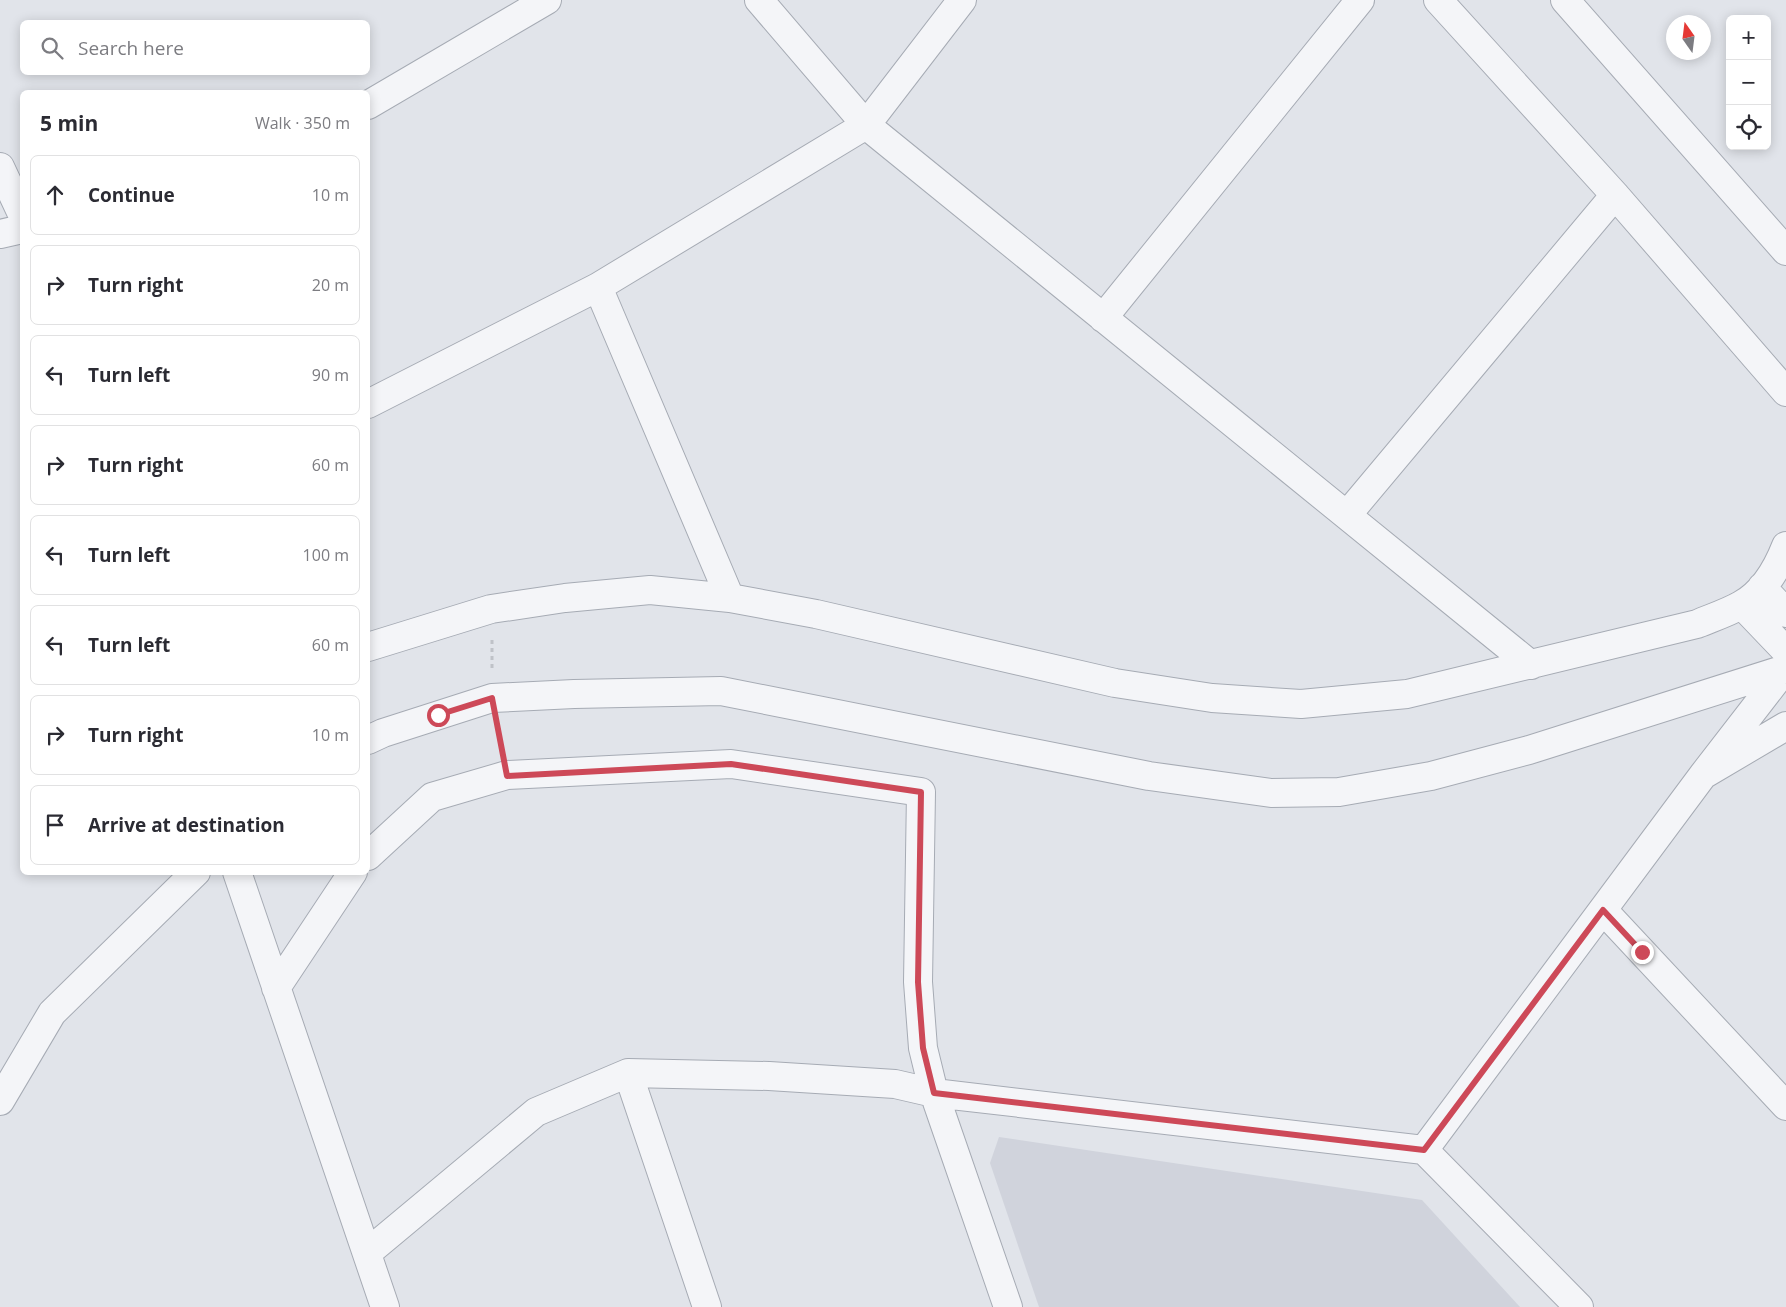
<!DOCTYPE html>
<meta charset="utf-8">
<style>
body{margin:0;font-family:"Open Sans",sans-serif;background:#f7f7f7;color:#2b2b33}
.controls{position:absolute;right:15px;top:15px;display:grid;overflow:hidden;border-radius:8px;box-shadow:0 2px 12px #0003}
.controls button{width:45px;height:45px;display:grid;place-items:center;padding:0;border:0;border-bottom:1px solid #e1e1e2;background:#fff;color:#2b2b33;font:25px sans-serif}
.compass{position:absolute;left:1666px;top:15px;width:45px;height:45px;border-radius:50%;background:#fff;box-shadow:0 2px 12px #0003;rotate:346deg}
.stop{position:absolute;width:15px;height:15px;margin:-11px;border:4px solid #cd4958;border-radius:50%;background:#fff}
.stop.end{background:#cd4958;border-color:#fff;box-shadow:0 1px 5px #0008}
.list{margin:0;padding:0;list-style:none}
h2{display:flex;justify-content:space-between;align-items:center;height:65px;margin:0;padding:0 20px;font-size:21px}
h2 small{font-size:16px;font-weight:400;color:#7c7c81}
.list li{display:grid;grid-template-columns:32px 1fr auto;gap:15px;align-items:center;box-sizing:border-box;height:80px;margin:0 10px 10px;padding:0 10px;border:1px solid #e1e1e2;border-radius:8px}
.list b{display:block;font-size:19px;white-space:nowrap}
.list em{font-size:16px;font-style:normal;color:#7c7c81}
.icon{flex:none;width:28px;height:28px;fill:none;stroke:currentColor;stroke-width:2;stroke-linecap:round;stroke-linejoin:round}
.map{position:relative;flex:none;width:1786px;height:1307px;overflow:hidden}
.search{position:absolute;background:#fff;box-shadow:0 2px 12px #0003;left:20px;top:20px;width:350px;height:55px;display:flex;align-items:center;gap:12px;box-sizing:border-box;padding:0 18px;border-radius:8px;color:#7c7c81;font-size:19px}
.panel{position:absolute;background:#fff;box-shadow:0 2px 12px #0003;left:20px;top:90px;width:350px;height:785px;border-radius:8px}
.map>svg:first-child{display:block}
</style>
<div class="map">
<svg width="1786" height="1307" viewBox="0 0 1786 1307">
<rect width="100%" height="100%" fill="#e1e4ea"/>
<path fill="#d0d3dc" d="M999,1137L1422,1200L1520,1307H1039L990,1163Z"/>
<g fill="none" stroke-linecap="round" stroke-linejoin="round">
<defs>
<path id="minor" d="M759,0L866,125L1531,665
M1438,0L1615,195L1786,392
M1565,0L1786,251
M368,105L547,0
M0,167L22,214
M0,234L22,229
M598,287L730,598
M1103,318L1360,0
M368,404L598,287L866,125L962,0
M1347,515L1615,195
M1762,587L1786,613
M1742,605L1786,651
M368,647L491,609L565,598L650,590L730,598L816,614L1115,683L1212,698L1301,704L1407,694L1697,624C1711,618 1727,613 1741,605C1763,593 1777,569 1786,546
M1785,669L1703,775L1786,726
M368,740L383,733L492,698L574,694L721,691L1149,776L1271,793L1339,792L1431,776L1529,750L1785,669
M368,856L432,797L507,775L731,764L921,792L918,982L923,1048L934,1093L1008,1307
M237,872L385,1307
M1603,910L1786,1106
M276,988L353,872
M628,1073L707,1307
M0,1101L52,1013L196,872
M1424,1150L1703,775
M367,1253L536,1112L628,1073L769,1076L895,1084L934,1093L1424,1150L1579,1307"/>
</defs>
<use href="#minor" stroke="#a6abb4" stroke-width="30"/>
<path stroke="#bfc2c8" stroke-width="3" stroke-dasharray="4 4" stroke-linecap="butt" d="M492,640V669
M498,727L501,745"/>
<use href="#minor" stroke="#f4f5f8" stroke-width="28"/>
</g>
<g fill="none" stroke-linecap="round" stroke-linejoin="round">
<path stroke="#cd4958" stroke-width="6" d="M438,715L492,698L507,776L731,764L921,792L918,982L923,1048L934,1093L1424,1150L1603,910L1642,952"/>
</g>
</svg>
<div class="controls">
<button>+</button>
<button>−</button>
<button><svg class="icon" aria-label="locate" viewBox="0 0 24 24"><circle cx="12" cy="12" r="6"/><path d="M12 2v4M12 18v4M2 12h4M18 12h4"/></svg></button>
</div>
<svg class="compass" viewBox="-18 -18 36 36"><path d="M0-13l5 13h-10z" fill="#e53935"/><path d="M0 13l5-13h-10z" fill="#7c7c81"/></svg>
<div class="stop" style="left:438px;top:715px"></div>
<div class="stop end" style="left:1642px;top:952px"></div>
<div class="search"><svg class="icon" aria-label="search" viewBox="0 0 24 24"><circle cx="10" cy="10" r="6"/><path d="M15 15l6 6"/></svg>Search here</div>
<section class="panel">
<h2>5 min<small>Walk · 350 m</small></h2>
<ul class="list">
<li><svg class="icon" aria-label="ahead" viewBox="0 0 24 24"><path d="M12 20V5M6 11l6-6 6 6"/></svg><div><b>Continue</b></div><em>10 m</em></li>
<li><svg class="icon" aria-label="right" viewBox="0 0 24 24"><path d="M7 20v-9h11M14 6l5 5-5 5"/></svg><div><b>Turn right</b></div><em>20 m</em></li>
<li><svg class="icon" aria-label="left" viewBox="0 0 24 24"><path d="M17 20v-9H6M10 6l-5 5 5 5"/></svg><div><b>Turn left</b></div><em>90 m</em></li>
<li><svg class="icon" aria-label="right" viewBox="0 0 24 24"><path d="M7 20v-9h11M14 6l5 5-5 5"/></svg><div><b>Turn right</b></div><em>60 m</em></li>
<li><svg class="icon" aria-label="left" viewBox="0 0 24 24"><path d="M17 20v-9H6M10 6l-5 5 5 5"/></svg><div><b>Turn left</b></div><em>100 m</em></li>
<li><svg class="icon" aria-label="left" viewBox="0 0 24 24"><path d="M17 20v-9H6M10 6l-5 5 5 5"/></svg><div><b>Turn left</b></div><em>60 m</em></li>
<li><svg class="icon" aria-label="right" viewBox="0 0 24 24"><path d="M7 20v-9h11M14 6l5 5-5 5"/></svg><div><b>Turn right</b></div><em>10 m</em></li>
<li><svg class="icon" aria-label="arrive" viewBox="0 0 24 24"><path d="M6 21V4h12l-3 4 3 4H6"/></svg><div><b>Arrive at destination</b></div></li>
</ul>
</section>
</div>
